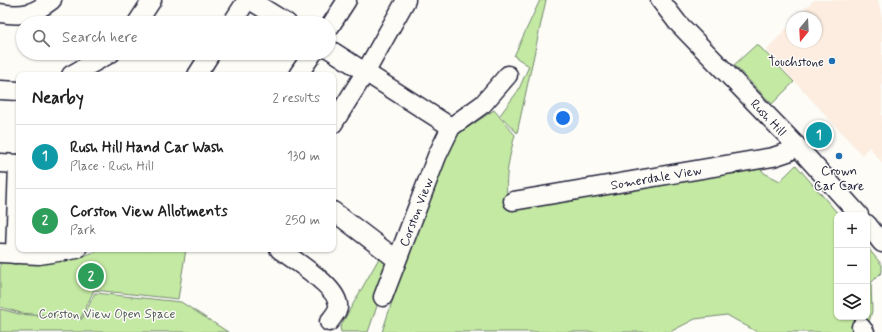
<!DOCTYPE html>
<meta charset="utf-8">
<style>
body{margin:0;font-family:Mynerve,sans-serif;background:#f6f6f6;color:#222}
.controls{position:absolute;right:12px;bottom:12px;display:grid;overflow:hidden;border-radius:8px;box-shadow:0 1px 3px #0004}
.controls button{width:36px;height:36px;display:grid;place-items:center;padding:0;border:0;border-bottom:1px solid #e0e0e0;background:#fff;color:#222;font:20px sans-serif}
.compass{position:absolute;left:786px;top:12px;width:36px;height:36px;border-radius:50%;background:#fff;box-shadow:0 1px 3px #0004;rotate:198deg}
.you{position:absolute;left:563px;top:118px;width:14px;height:14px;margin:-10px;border:3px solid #fff;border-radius:50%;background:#1a73e8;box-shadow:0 0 0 6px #1a73e833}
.badge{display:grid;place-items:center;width:26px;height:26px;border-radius:50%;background:#1f6fb2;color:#fff;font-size:13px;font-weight:700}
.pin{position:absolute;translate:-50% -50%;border:2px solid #fff;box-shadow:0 1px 4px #0006}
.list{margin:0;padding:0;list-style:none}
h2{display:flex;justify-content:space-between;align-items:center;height:52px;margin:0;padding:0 16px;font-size:17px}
h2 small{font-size:13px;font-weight:400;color:#767676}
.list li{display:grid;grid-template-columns:26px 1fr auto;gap:12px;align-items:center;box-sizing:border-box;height:64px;padding:0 16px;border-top:1px solid #e0e0e0}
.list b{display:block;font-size:15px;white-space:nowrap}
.list p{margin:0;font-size:13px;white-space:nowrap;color:#767676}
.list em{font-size:13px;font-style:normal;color:#767676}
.icon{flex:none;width:22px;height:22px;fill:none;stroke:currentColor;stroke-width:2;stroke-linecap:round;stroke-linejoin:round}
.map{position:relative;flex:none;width:882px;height:332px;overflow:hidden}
.search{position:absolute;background:#fff;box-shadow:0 1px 3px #0004;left:16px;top:16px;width:320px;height:44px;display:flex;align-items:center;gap:10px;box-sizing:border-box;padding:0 14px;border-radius:22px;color:#767676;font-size:15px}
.panel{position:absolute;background:#fff;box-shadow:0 1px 3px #0004;left:16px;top:72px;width:320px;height:180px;border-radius:8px}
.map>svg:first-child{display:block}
</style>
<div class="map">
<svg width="882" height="332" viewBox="0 0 882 332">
<rect width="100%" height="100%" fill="#fdfcf7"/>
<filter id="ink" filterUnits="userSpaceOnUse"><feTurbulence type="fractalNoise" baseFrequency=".025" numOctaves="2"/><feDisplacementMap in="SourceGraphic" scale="8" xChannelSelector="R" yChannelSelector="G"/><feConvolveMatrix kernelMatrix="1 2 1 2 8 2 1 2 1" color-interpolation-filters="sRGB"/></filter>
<g filter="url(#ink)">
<path fill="#fcede0" d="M814,0H878L882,17V163L869,147L862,155L766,50L792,23V42H816V18H796Z"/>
<path fill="#c4e9a3" stroke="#73866f" d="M540,0H546L517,133L500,115L518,91L529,66L514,56Z
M757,44L794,82L772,104L734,65Z
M494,110L515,135C509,158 503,183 509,207L761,169L764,173L780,181L796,165L839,215H837V317H867V247L882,265V272L871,283L872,311L869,322L849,332H757L727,315L695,319L670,332H382L396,290L399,273L403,272L410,253L415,230L422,222L442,168L455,136Z
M103,249H186L178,299L94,290L81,318L21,313L0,307V261L83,256Z
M382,253L392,263L368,332H341L340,327Z
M95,293L181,302L228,332H0V309L19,314L82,319Z"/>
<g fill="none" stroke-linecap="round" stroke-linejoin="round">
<defs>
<g id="minor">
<path d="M250,0L287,23"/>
<path id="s1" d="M660,0L677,22L796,145L859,215"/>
<path d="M0,13C23,17 34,14 52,0"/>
<path d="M137,23L152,0"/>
<path d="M232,23L247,0"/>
<path d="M329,28L347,0"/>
<path d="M329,49L451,127L483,104L508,75"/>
<path d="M71,75L111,53"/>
<path d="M197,75L211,53"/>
<path d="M298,75L313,53"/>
<path d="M0,90L19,91"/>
<path d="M333,124L365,73L406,0"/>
<path d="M0,163L19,164"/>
<path id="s2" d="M513,201L773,157L788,152L796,145"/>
<path d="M333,211L396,259"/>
<path d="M867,224L882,243"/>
<path d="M279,249C293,260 341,288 338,308C337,312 332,318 329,322"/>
<path d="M0,253L39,255L77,249"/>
<path d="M15,254L18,164"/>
<path id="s3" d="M383,297L437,156L451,127"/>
<path d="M861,327L865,332"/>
</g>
</defs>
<use href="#minor" stroke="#22223b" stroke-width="21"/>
<use href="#minor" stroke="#fdfcf7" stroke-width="18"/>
</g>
</g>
<g fill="#1f6fb2" stroke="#fdfcf7" stroke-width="1.5">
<circle cx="832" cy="61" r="4"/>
<circle cx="839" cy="156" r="4"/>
</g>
<g text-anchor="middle" stroke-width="3" stroke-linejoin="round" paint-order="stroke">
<g font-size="13" fill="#22223b" stroke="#fdfcf7" text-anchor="end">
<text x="824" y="66">Touchstone</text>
<text x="839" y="175" text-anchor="middle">Crown<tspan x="839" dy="15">Car Care</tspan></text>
</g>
<g font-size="13" fill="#22223b" stroke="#fdfcf7">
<text dy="5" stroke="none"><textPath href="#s1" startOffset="160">Rush Hill</textPath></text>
<text dy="5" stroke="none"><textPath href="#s2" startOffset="145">Somerdale View</textPath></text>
<text dy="5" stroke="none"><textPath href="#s3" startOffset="91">Corston View</textPath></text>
</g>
<g font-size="13" fill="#535e5a" stroke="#fdfcf7">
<text x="107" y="318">Corston View Open Space</text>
</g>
</g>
</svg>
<div class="controls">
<button>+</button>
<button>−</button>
<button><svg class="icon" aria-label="layers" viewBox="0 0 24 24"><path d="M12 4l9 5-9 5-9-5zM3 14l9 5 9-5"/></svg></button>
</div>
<svg class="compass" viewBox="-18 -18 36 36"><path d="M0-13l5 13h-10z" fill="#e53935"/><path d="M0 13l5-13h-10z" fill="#767676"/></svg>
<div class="you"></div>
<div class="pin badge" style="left:819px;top:135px;background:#0f9aa8">1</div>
<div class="pin badge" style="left:91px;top:276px;background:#2e9e5b">2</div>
<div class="search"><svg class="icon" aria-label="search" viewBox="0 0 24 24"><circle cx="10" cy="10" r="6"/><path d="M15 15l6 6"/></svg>Search here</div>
<section class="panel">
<h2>Nearby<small>2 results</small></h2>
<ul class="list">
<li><span class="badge" style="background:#0f9aa8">1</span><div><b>Rush Hill Hand Car Wash</b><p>Place · Rush Hill</p></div><em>130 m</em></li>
<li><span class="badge" style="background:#2e9e5b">2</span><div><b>Corston View Allotments</b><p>Park</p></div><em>250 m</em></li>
</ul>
</section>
</div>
